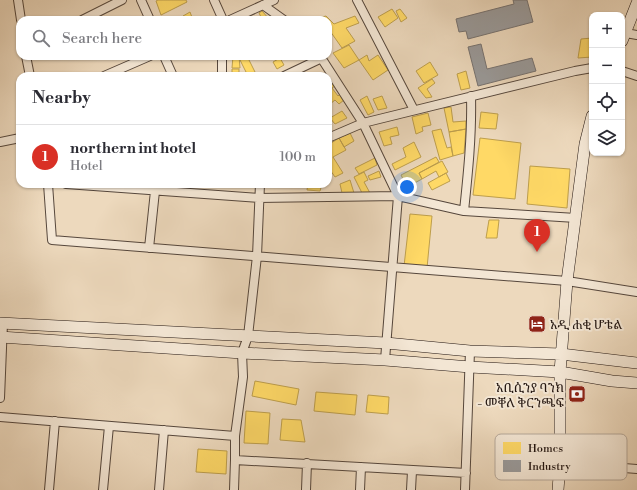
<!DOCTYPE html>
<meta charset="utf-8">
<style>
body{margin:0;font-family:"Libre Bodoni","Noto Serif Ethiopic",serif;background:#f7f7f7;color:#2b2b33}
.controls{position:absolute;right:12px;top:12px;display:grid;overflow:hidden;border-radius:8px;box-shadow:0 1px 3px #0004}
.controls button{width:36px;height:36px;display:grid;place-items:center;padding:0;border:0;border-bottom:1px solid #e1e1e2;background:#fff;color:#2b2b33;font:20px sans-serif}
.you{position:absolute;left:407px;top:187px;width:14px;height:14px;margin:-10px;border:3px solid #fff;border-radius:50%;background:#1a73e8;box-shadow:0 0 0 6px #1a73e833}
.badge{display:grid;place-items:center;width:26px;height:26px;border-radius:50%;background:#d93025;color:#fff;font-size:13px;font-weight:700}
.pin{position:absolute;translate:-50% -33px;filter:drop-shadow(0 1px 2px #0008)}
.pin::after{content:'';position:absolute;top:21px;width:14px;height:12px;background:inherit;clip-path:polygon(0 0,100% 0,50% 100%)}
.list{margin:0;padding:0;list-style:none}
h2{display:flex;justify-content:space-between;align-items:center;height:52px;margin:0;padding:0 16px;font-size:17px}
h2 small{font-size:13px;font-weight:400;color:#7c7c81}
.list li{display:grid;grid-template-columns:26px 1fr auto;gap:12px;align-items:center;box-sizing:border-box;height:64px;padding:0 16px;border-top:1px solid #e1e1e2}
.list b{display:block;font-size:15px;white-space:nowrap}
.list p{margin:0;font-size:13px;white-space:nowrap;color:#7c7c81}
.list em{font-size:13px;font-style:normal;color:#7c7c81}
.icon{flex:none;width:22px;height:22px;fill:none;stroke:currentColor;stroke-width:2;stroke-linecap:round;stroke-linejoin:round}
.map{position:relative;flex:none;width:637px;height:490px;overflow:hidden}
.search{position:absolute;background:#fff;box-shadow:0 1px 3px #0004;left:16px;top:16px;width:316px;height:44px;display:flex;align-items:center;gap:10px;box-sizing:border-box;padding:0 14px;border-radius:12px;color:#7c7c81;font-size:15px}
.panel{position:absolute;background:#fff;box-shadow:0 1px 3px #0004;left:16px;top:72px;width:316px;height:116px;border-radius:12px}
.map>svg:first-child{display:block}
</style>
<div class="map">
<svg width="637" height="490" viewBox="0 0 637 490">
<rect width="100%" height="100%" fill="#edd9bd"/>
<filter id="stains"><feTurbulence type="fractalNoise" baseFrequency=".005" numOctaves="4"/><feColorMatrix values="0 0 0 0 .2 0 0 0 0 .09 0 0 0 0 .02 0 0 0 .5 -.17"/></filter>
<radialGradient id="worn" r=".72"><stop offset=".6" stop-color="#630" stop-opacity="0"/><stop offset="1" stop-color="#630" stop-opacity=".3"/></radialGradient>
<path fill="#ffd966" stroke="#bd9e4c" d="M158,0H186L187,2L161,15L156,1Z
M392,9L398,18L385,27L378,17Z
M400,9L407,18L401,22L396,11Z
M262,11L270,20H256L261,17L259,13Z
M190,12L193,20H184L183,16Z
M326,16L334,24L355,16L359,23L346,28L355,41L342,48L330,31L328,32V20H311Z
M592,38V57L578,58L581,39Z
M349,45L359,60L344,68L333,53Z
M367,55L369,61L378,55L388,70L373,80L359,60Z
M233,56H239L240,68H232Z
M247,56L257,76H248L240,60Z
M280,58L284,65L277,69L273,62Z
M430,62L438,75L424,83L416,71Z
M232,69H239V76H232Z
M466,71L470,88L461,90L457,74Z
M329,77L335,86L332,88L338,96L340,94L344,100L339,104L335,100L330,104L328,100V78Z
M432,79L435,83L427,89L432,97L426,98L418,88Z
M367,96L374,112L368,115L360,100Z
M382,96L387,108L378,110L373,99Z
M451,107L453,122L466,121V129L449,132L444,108Z
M342,111L347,118L335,124L330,118Z
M481,112L498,114L496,129L479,128Z
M428,113L431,125L422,127L423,131L416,134L412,117Z
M397,127L399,135L390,137L392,144L384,146L379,132Z
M441,129L447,148L451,147L453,156L440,160L432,131Z
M466,129L464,153L453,156L449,132Z
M350,133L354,141L344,147L339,138Z
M339,138L346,150L333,157L343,173L335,177L328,167V145Z
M480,138L521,143L515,199L473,195Z
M414,142L421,157L395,170L392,164L406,157L403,148Z
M436,157L439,162L419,173L422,179L407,187L401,175Z
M375,158L377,165L359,174L355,168Z
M442,161L448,172L439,177L436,171L422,179L419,173Z
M530,166L570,169L567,208L527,204Z
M379,171L381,177L370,180L368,176Z
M364,172L368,180L364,182L370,193L363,195L354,177Z
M446,173L450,181L432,190L428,183Z
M350,180L354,193H342L340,184Z
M308,184H322L320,191L307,190Z
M410,214L432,216L427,268L404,266Z
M489,220H499L497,238H486Z
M255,381L299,389L296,405L252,396Z
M316,392L357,395L355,415L314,411Z
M368,395L389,397L388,414L366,412Z
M246,411L270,413L268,444L244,443Z
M282,419L301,420L305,442L280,440Z
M198,449L227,451L226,474L196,472Z"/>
<path fill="#999" stroke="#767270" d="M513,0H527L533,22L468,39L466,31L459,32L456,19L514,4Z
M481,44L487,69L532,58L536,71L478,86L468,47Z"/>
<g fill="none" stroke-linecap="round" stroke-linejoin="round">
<defs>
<path id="street" d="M18,0L21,20
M141,0L150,20
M214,0L223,20
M357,0L414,110
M263,5L284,20
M82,20L122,0
M230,20L274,0
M626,33L637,35
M26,56L30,76
M164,56L173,76
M320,56L363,123L398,196L385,360
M622,71L637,76
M104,76L150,56
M222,76V56
M284,76L322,58
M328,138L363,123L575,71L592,68
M0,142L20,138
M48,184L52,240L567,281L637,292
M66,184L258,198L398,196L464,211L576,218
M464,211C468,173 472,135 471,96
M149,248L155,191
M0,398L3,323
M0,417L235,436
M235,460L466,473
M560,463L637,469
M49,490L55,421
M103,490L109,426
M159,490L164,430
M234,490L235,460V436L243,377L242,353L248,336L257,256L260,184
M306,490L307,463
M360,490L361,467
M411,490L412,471
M465,490L470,351"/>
<path id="secondary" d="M622,41L637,3
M0,323L386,343L470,351L561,354L637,363
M0,337L242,353L385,360L470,367L560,372L612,381L637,383
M558,490L560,463V372L567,281L585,144L592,116"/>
</defs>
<use href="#street" stroke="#56473c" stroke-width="10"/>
<use href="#secondary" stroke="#231611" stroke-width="12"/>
<use href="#street" stroke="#f3e6d4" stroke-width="8"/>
<use href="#secondary" stroke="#f3e6d4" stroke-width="11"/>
</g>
<defs>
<symbol id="hotel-square" viewBox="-11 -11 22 22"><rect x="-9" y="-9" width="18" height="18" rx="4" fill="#8f2418" stroke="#f3e6d4"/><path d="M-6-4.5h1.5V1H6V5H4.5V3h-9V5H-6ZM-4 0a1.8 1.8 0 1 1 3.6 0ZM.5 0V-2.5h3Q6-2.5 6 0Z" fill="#fff"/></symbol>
<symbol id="bank-square" viewBox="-11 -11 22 22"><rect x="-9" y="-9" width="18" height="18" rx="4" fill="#8f2418" stroke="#f3e6d4"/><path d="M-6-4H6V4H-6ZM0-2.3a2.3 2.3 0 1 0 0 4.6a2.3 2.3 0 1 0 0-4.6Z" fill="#fff"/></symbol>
</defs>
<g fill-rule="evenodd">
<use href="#hotel-square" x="527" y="314" width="20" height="20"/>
<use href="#bank-square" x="567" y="384" width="20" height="20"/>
</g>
<g text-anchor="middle" stroke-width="4" stroke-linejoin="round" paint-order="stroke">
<g font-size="13" fill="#231611" stroke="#f3e6d4" text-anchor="start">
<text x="550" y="329">አዲ ሐቂ ሆቴል</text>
<text x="564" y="392" text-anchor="end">አቢሲንያ ባንክ<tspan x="564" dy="15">- መቐለ ቅርንጫፍ</tspan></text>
</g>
</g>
<rect x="495" y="434" width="132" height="46" rx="6" fill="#f3e6d4" stroke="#b5a89a" stroke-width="1"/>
<rect x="503" y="442" width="18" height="12" fill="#ffd966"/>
<rect x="503" y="460" width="18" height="12" fill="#999"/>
<g font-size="11" fill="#231611">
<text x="528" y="452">Homes</text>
<text x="528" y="470">Industry</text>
</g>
<rect width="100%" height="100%" filter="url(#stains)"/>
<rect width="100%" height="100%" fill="url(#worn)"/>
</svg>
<div class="controls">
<button>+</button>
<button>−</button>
<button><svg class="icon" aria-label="locate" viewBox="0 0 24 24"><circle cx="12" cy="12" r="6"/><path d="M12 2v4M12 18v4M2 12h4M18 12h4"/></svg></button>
<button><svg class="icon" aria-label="layers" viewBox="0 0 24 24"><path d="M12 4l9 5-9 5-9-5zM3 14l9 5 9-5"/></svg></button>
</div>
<div class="you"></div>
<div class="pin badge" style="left:537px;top:252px">1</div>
<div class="search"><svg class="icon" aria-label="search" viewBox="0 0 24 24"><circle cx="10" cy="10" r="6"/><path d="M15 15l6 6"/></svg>Search here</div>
<section class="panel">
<h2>Nearby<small></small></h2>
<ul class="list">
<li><span class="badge">1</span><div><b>northern int hotel</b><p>Hotel</p></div><em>100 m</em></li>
</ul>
</section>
</div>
